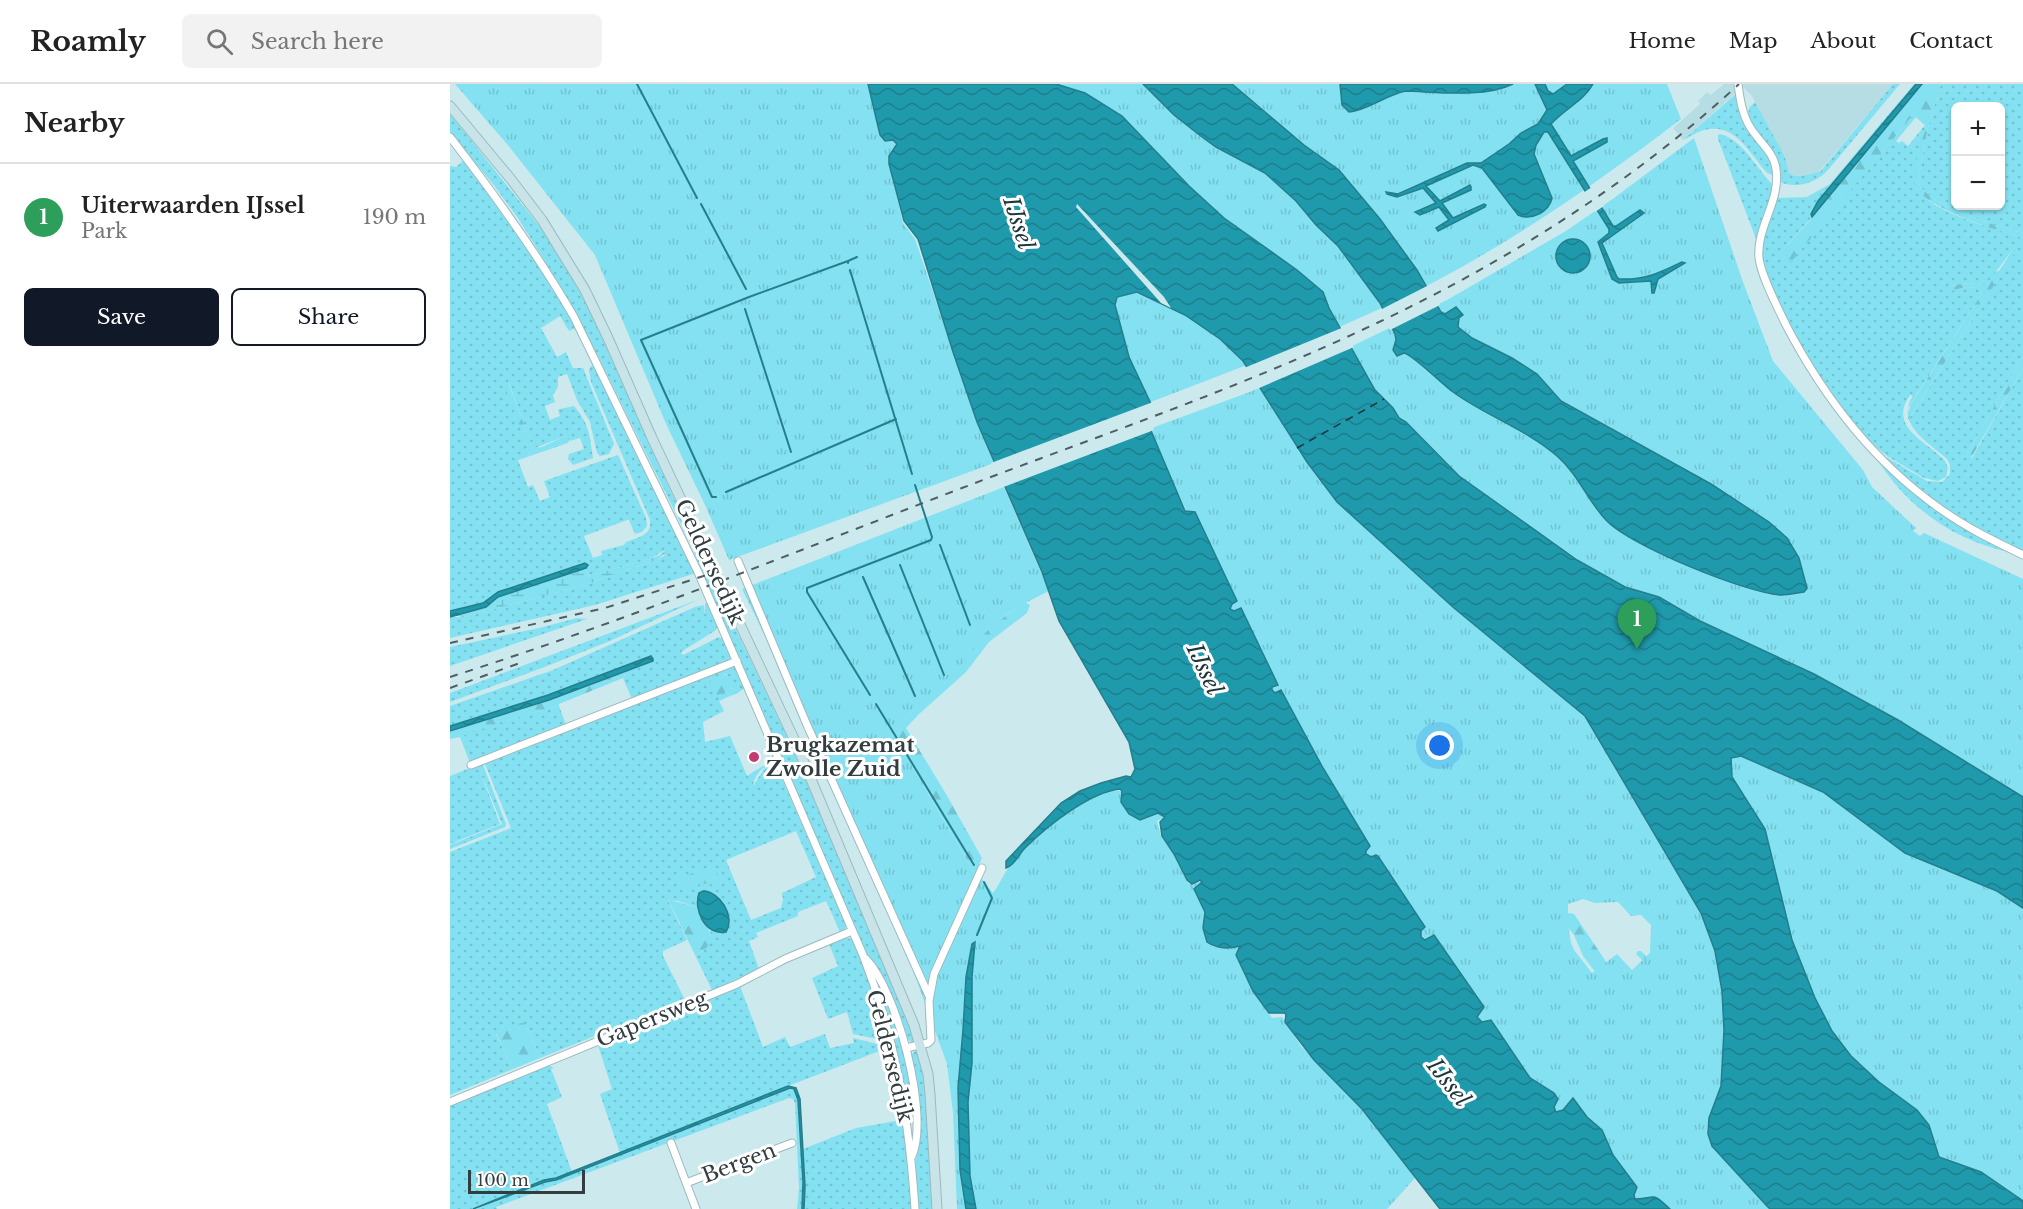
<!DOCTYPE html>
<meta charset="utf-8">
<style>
body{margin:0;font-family:"Libre Baskerville",serif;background:#f2f2f2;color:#222}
.controls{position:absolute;right:18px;top:18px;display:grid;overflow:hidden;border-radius:9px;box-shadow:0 2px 4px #0004}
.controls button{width:54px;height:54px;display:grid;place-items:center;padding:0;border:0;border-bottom:2px solid #e0e0e0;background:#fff;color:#222;font:30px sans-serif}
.scale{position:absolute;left:18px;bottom:15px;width:117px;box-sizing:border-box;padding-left:6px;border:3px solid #313d3f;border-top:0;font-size:16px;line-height:21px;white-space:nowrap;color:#313d3f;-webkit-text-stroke:4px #fff;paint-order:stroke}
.you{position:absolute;left:990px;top:662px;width:21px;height:21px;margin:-15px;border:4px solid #fff;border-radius:50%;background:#1a73e8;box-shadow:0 0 0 9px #1a73e833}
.badge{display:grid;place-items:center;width:39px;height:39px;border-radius:50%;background:#111827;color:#fff;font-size:20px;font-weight:700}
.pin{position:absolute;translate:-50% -50px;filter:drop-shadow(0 2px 3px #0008)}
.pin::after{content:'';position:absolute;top:32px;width:21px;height:18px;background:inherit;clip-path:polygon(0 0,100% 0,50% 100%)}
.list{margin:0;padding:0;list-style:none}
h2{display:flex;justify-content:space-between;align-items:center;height:78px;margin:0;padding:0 24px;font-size:26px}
h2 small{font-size:20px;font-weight:400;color:#767676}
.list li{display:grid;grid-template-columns:39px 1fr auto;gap:18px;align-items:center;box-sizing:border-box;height:108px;padding:0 24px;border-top:2px solid #e0e0e0}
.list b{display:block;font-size:22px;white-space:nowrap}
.list p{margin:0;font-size:20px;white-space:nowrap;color:#767676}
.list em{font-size:20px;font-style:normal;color:#767676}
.actions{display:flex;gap:12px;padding:18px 24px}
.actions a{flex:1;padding:14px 0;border:2px solid #111827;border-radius:9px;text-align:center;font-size:21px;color:#111827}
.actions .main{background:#111827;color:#fff}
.icon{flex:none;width:33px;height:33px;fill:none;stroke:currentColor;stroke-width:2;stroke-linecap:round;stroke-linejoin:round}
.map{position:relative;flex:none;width:1573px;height:1125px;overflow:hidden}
header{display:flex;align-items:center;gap:36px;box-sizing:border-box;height:84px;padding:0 30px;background:#fff;border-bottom:2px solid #e0e0e0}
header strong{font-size:28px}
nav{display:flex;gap:33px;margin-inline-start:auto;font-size:21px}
.search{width:420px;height:54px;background:#f2f2f2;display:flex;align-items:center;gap:15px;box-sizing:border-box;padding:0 21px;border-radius:9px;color:#767676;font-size:22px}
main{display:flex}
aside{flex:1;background:#fff}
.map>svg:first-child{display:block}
</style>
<header>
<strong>Roamly</strong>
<div class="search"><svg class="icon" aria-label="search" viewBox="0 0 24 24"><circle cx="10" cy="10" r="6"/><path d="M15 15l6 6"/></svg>Search here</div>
<nav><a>Home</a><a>Map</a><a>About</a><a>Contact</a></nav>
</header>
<main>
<aside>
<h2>Nearby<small></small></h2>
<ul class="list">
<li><span class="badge" style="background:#2e9e5b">1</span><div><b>Uiterwaarden IJssel</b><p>Park</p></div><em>190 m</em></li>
</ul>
<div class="actions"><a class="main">Save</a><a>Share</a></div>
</aside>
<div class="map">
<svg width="1573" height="1125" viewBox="0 0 1573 1125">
<defs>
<pattern id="grass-dots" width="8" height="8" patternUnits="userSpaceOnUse" patternTransform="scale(1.5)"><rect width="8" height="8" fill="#83e1f1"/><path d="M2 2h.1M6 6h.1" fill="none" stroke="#72c2d0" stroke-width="1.8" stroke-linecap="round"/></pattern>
<pattern id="forest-firs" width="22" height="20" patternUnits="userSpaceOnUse" patternTransform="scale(1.5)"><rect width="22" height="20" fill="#83e1f1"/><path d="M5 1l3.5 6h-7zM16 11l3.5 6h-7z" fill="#72c2d0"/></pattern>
<pattern id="wetland-marsh" width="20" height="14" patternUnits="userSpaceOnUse" patternTransform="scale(1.5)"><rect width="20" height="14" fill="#83e1f1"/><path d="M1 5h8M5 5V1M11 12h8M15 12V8" fill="none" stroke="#72c2d0"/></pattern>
<pattern id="park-tufts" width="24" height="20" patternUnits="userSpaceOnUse" patternTransform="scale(1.5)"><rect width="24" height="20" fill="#83e1f1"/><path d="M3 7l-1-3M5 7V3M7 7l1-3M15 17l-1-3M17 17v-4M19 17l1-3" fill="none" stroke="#72c2d0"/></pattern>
<pattern id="water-waves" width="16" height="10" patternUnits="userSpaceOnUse" patternTransform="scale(1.5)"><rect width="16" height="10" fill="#1f9aac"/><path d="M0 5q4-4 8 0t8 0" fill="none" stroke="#1c7f8d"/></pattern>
</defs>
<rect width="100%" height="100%" fill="#cce9ee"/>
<path fill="#b7dde4" d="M1274,0H1290V5L1233,56L1223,44L1250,20L1248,17L1257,8L1261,11Z
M1293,0H1443L1369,88L1354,92H1345L1339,89L1335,73L1322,52L1302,12L1293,3Z"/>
<path fill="url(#grass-dots)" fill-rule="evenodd" d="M1443,0H1450L1378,86C1365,99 1350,104 1332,99L1298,34L1299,24L1305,18L1335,73L1339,89C1349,96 1359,89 1370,88Z
M1464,0H1466L1368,117L1361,130L1362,133L1329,170L1382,128L1463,31L1466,33L1446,57L1449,59L1452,57L1458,62L1475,41L1476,42L1463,94C1467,100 1470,109 1476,114C1493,131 1549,146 1573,154V272L1516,372L1522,374L1573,284V467C1521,444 1476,413 1435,374L1436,373L1477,397L1492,398L1500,390V381L1497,375C1478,358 1446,341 1462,313L1461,310C1436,343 1477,357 1495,377L1498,384L1496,393L1488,397L1474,394L1437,372L1415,354L1369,294L1340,243L1322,204L1312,171L1314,154L1327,114L1357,113L1380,100ZM1563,165L1565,168L1459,335L1458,324L1532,209L1528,204L1516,203L1500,207V202L1519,199L1536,201Z
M1491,0H1573V149C1548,142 1476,122 1468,97L1478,43ZM1506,22H1550V122H1506Z
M1287,9L1324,83L1323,91L1317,89C1299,69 1286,38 1254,46C1246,48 1239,54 1233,56Z
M0,30L90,143L116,183L140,227L242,454L343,665L402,801L460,941L465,958H461L456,953L427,886L413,864L316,641L239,456L146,268L114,208L68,134L43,100L0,49Z
M1270,50C1294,56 1307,86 1324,102L1308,160L1268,55V51Z
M14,76C56,129 94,184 126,244L119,247L110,232L91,244L107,273L116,268L123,284H133L164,360L159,370L150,372L147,369L140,338L127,316L117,290L108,293V303L103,311L105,318L95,322L100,336L110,332L108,326L110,325L124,322C139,339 140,352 143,374L123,381L118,375L119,370L134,365L130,354L120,357V355L115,352L83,365L59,299H55L80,372L68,376L78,403L83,401L90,417L100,413L94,397L168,371L196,434L197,442L192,448L185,450L179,436H177L134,452L143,474L152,471L151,467L174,461L176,458C188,453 202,452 200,436L141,298L139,286L141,282H144L246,489L145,521L0,554V533H13L139,500L169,488L207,476L214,472L218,464L200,475L138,492L135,484L138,481L135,479L48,508L33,519L0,527V82L6,83Z
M1425,372L1473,415L1563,469C1504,457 1457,424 1425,372Z
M247,516L160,557L92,584L0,618V609Z
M258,518L268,540L266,546L231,568L233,571L269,553L275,556L281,571L279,577L182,615L173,594L175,591L173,588L202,577L201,572L98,611L0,642V622L103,586L245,523L254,521L255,533V520Z
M127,534L137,535L0,582V563L89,544Z
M283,582L287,586L295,604L286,610L276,590L260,596L277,607L280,612L269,617L274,627L253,638L255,658L280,652L297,692L321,677L322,679C312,683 304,692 303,702L314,685L325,679L396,841L395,845L391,850L376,817L348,828V832L306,849L308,853L299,857L309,885L262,906L245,871L253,867L261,853L260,845L279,843L277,829L247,820L248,824L228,817L218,816L237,856L213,867V872L235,916L90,974L77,943L46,950L63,985L0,1011V768L61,744L35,680L36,677ZM346,747L366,793L332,809L333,815L331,824L301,836L276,776Z
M109,622L116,641L22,678L11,652L51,638Z
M30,680L33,681L56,740L55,743L0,765V761L52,740L29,684L50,740L0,760V692Z
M394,854L403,855L420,898L438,955L436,957L403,950L397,928L378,935L362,894L388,882L379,860Z
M419,881C432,906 445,931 452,958C459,983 460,1010 461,1036C453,983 438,932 419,881Z
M290,902L313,963L335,953L340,963L375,950L380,964L404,959L403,954L431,961L432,966L265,1030L170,1069L150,1010L162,1005L148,961Z
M467,965L476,1005L483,1125H467L465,1085L468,1057L461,971Z
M438,979L444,982L458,1069L462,1125H354L353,1065L406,1044L446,1037Z
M98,981L104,984L101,985L112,1013L97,1020L122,1088L94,1097L23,1125H0V1019Z
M339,1004L346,1007L349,1022L353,1098L352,1125H347L349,1104L345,1019L343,1015L339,1014L46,1123L47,1125H26L95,1098L106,1096Z"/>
<path fill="url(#forest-firs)" d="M1472,0H1491L1478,43L1468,97C1476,122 1548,142 1573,149V154C1550,147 1467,123 1463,97C1462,86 1473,54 1476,42L1463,31L1341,178L1329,170L1363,133Z
M1563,165L1566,167L1458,336V329L1461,320L1532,209L1528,204L1516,203L1500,207V202L1519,199L1536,201L1545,188L1549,187Z
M1573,272V284L1521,374L1516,372Z
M58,298L83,364L92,363L115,352L120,355L118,359L80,372L54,300Z
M575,518L580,521L577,529L539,558L516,588L468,631L456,644L496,710L532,774L525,790L443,648L477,611L511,581L527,558L540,543Z
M173,588L175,591L173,594L109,620V622L52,638L12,652L22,678L20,679L10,653L0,655V647L99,616Z
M273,591H277L286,610L280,612L277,607L266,612L260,596Z
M262,782L267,788L271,805C260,797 249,798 238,806L224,796Z
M218,815L248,824C255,845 275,856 245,871Z
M1120,829L1124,830L1165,891H1207L1186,870L1188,867H1191L1212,888L1207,969L1133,872L1124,851L1116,841V830Z
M73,939L77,943L90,974L63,985L46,949L65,940Z"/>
<path fill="url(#wetland-marsh)" d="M217,464V468L207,476L169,488L139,500L13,533L5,531L36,523L48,513L135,484L138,492L200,475L210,471Z"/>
<path fill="url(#park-tufts)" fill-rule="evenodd" d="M5,0H418L430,51L435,57L447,54V62L443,64L439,72V80L453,139L465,155L527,338L544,379L279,476L256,423L217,342L145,171L57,60Z
M584,0H1217L1231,35C1154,94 1074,150 988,196C893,246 791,283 690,322Z
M1244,54L1293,198L1323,277L1413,386L1422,403L1466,444L1463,447L1470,452L1474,449L1573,495V1125H1194L1100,1029L1028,934L972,854L916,768L822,606L780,523L699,345L797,309L851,287L997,216L1116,147L1164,114ZM1133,815L1145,819L1168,818L1181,832L1191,831L1201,841L1200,869L1182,886L1167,870L1142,889L1124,866L1121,859L1118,841V820Z
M554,403L599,507C576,518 552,531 534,550C524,560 519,574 509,584C486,605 463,624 443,649L525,790L531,794L543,809C554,794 561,775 573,762C591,740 643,703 672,707L685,727H711L715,733L707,737L711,752L724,770L736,796L739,800L750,793L755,800L745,808C748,815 754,823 755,831C756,847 748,851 764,863H777L780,865L793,856L798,862L786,872L803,907L822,934L832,933L851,962L912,1025L965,1094L937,1125H507L503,1028L497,980L464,889L324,570L292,505Z"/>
<path fill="url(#water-waves)" stroke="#247e8b" stroke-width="1.5" d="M418,0H606L635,9L672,32L739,102L774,134L847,186L873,208L879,224L925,306L943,324L949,334L956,338L1009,392L1127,476L1175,503L1209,513L1250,537L1364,590L1448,636L1573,713V824L1547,807L1455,769L1373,708L1291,672L1281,674L1282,693L1315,745L1342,856L1365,914L1382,947L1401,972L1429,998L1467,1026L1479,1041L1489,1073L1531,1088L1573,1117V1125H1320L1316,1121L1262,1062L1258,1050L1259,1034L1271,1002L1274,946L1272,907L1265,867L1251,829L1135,632L1004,524L887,418L857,378L793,277L770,255L735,231L687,208L667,213L665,221L679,273L709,337L699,342L735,427L745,428L787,517L782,520L780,525L784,527L791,524L828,601L822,603V606L825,609L831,606L873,684L920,762L916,767V770L921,773L926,771L928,772L975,843L971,847V853L975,856L984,851L1034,923L1027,933L1032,938L1041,936L1080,994L1104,1009L1108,1015L1104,1023L1106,1028L1113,1026L1123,1014L1137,1033L1152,1046L1163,1071L1187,1103L1184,1111L1185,1115C1207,1115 1200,1106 1220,1125H990L912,1025L864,976L835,938L836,930L834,929H819L803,907L786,871L790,862C779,865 767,865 757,858L753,844L755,828L744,805L752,798L750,796L742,800L737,796L724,770L712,752L710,738L715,733L708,729L690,736L679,730L671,718L672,707L670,705C640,708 597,742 575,764C569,770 565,781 556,784V777L611,719L630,707L651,699L676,692L681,693L685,685L679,658L609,537L592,488L527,338L503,268L468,155L454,137L439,80V72L447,60L443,56L435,57L430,51Z
M693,0H782L854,61L889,86L930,135L967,186L991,228L995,230L1006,223L1013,231L1009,234L1008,243L1022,254L1062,274L1087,290L1111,317L1261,400L1319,438L1337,454L1349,474L1357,504L1354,508C1346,509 1339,511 1331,511C1296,509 1181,462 1157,437C1138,418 1129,391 1107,372C1076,345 1036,332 1003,308C992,300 962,270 954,269L947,272L943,266L946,256L945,250L930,219L888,162L866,141L846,117L815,89L766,63L752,53L724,31Z
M890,0H1063C1034,14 988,8 956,7C935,11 919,26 899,28L892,21Z
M1085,0H1095L1098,7L1103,10L1117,0H1143C1134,17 1114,25 1101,40L1121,72L1153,55L1157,54V58L1123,77L1163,142H1166L1190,126L1194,129L1152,159L1167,193L1169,195C1196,196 1209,189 1232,178L1235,179L1208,195L1204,209H1202L1201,197L1169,199L1162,195L1148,158L1159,149V145L1098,48H1094L1086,61L1084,70L1102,114C1099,128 1081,137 1068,131L1032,84L1023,81L976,102L990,117L1020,101L1021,103V106L992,119L1003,134L1034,120L1036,121L1035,123L988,147L986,144L999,136L989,123L970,131L965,128L986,119L973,104L947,113L937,110L936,108L948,110L1017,79H1031L1059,60L1071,49L1088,40L1097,26Z
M1466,0H1472L1362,133L1361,130L1368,117Z
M1106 172a17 17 0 1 1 34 0a17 17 0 1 1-34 0Z
M135,479L138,481L136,484L48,513L36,523L0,533V527L33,519L48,508Z
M201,572L203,575V577L99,616L0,647V642L98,611Z
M253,807C269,807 286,832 276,848C256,852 243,827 249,809Z
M525,858L522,893V979L518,1018L520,1092L526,1125H516L510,1086L508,1004L513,946L516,893L522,860Z
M338,1002L346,1004L350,1015L355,1102L354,1125H352L353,1098L348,1016L344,1005L340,1004L106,1096L95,1098L23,1125L94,1096L106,1094Z"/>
<path fill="#cce9ee" d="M1142,103L1154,122L1145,128L1133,109Z
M627,120L714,213L721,224L711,219L626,123Z
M979,201L990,221L940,246L930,226Z
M894,243L904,263L807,305L794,284Z
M703,318L712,337L703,344L704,346L551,404L541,379Z"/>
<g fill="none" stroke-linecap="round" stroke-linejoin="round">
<path stroke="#247e8b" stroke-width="2" d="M187,0L247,114
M251,120L296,205
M398,177L407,173
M400,186L462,390
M299,213L398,177V179
M295,225L341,368
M276,408L446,335
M266,413H262L191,256L299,213
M490,461L520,541
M450,481L494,591
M413,493L465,612
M420,611L357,508V504L481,456L482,453L465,401
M426,620L524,781
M527,851L542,814L534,798"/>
<path stroke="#1d363a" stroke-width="1.5" stroke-dasharray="8 6" stroke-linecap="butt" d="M847,364L934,315"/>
<defs>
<path id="minor" d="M1288,0C1290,15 1292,30 1300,43C1309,58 1324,68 1326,85C1331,117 1306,143 1309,174C1311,192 1328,224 1336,241C1373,312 1424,378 1489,424C1515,443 1544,457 1573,471
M0,53C45,111 87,169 124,233L248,488L413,871C446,956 459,1034 465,1125
M288,477L357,641L479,912
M21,681L287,577
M416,875C447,907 480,1031 462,1072
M456,964L478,959L481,956L479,917L484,890L532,784
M0,1018L287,900L335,875L402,847
M221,1059L246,1125
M236,1099L342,1059"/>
<path id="secondary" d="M0,22L60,94L92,136L135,206L158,254L202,354L345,657L464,941L478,990L480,1010L487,1125"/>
</defs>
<use href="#minor" stroke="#9db9be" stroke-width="9"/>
<use href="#secondary" stroke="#9db9be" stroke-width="11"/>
<use href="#minor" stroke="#fff" stroke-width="7"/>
<use href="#secondary" stroke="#c9e4e9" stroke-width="9"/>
<path stroke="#4f5e61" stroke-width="2" stroke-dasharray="8 8" stroke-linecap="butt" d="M0,559L155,524L272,486
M0,593C173,538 342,469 512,404C645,353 782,307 912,246C1048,183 1179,102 1289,0
M0,604L70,579"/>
</g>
<circle fill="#c33972" stroke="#fff" stroke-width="2" cx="304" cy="673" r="6"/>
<g text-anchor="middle" stroke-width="6" stroke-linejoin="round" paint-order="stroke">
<g font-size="21" fill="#313d3f" stroke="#fff">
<text transform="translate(260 478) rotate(65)" y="7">Geldersedijk</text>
<text transform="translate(202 935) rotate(-22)" y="7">Gapersweg</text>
<text transform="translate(440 972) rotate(76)" y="7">Geldersedijk</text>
<text transform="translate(289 1079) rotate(-21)" y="7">Bergen</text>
</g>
<g font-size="21" font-weight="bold" fill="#313d3f" stroke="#fff" text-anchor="start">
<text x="316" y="668">Brugkazemat<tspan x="316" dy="24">Zwolle Zuid</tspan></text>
</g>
<g font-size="22" font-style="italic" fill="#1d363a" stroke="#fff">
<text transform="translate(569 139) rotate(72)" y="8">IJssel</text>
<text transform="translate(755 585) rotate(65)" y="8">IJssel</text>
<text transform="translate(999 998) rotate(52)" y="8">IJssel</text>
</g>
</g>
</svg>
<div class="controls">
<button>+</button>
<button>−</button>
</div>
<div class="scale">100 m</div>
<div class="you"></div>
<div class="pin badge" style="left:1187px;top:565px;background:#2e9e5b">1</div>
</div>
</main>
